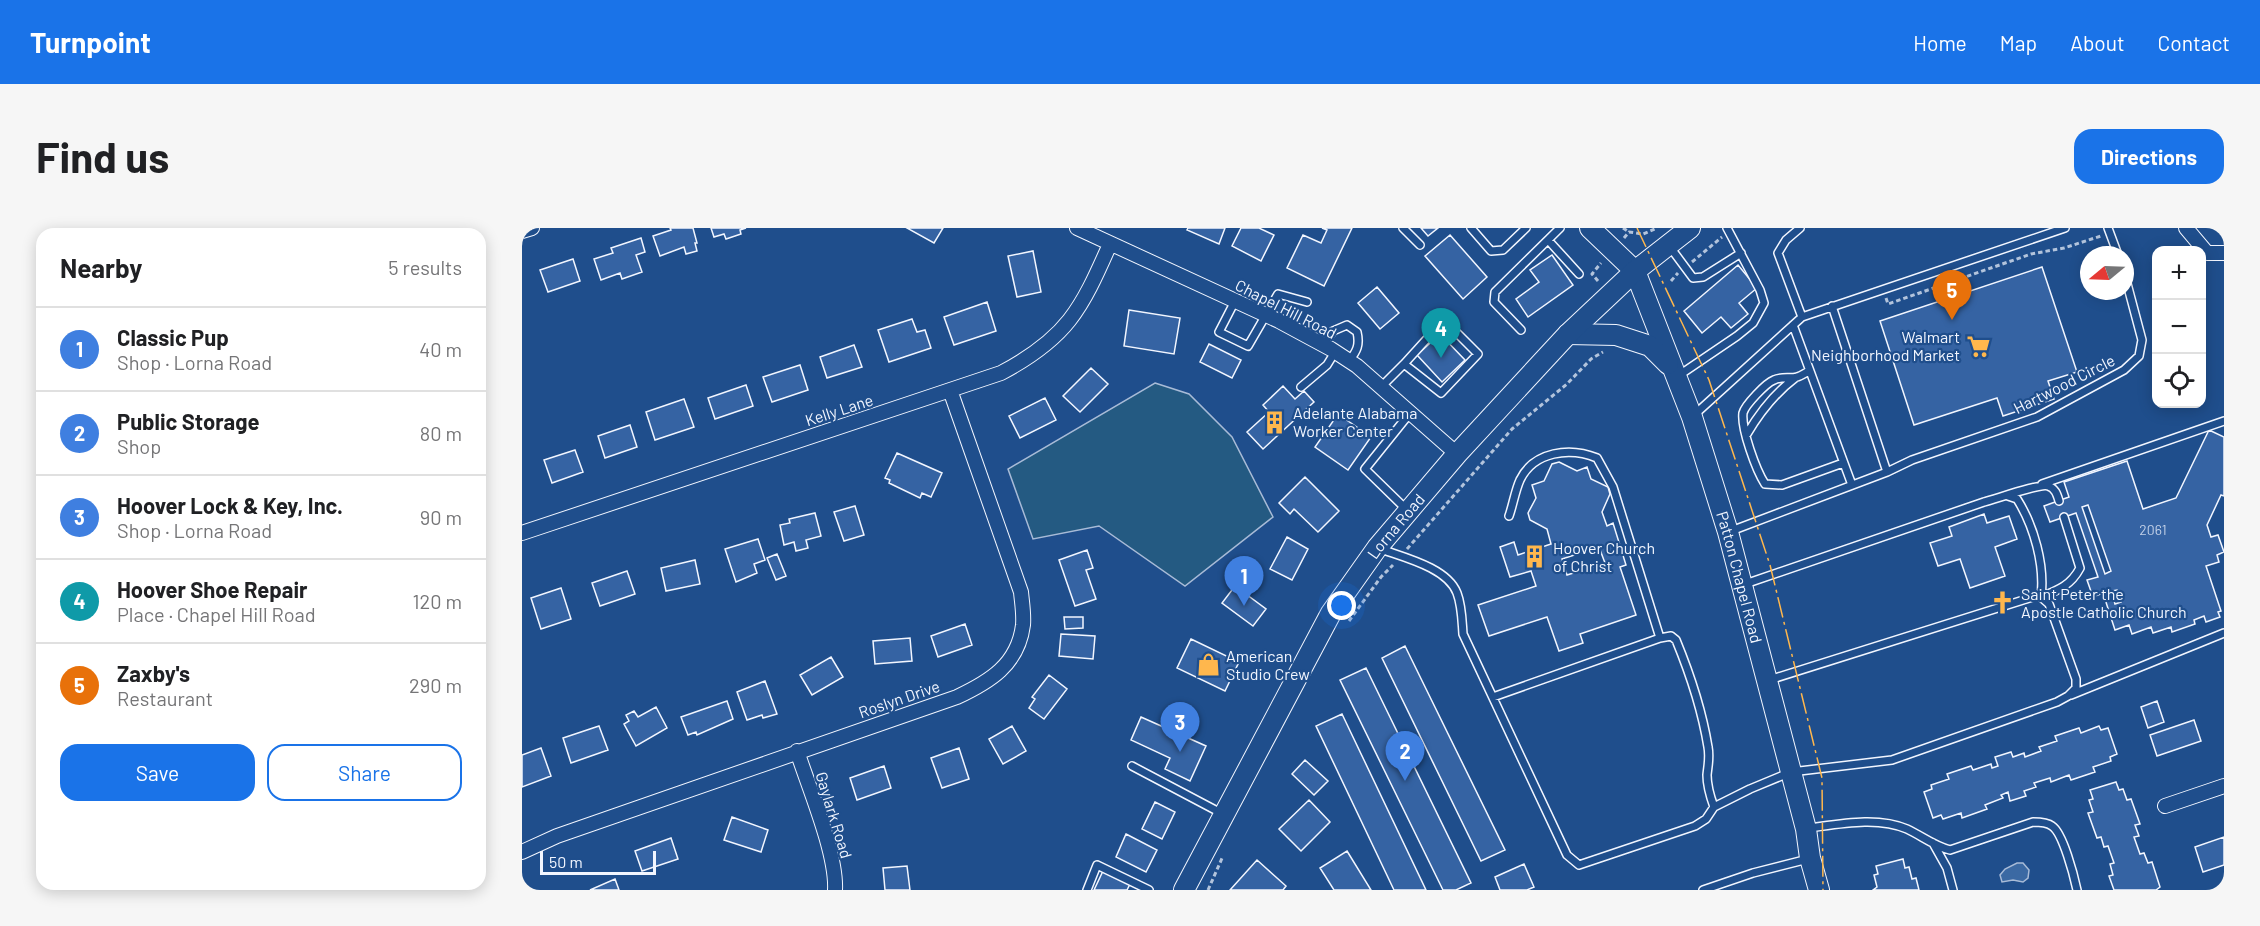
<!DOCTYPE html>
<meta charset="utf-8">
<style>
body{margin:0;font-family:Barlow,sans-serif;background:#f6f6f6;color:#202124}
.controls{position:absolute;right:18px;top:18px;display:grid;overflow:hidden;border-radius:12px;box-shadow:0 3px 15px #0003}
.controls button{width:54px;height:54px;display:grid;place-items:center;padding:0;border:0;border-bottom:2px solid #e0e0e0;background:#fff;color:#202124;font:30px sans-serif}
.compass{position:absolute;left:1558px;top:18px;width:54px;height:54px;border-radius:50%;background:#fff;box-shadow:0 3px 15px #0003;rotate:251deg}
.scale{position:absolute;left:18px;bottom:15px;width:116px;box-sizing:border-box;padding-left:6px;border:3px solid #f2f6ff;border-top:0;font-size:16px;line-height:21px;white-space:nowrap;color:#f2f6ff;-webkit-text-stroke:4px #1f4e8c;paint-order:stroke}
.you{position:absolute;left:820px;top:378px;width:21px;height:21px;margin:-15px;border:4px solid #fff;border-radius:50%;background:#1a73e8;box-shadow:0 0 0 9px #1a73e833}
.badge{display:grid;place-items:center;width:39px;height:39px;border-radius:50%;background:#1a73e8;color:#fff;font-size:20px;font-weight:700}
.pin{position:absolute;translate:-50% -50px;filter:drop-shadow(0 2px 3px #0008)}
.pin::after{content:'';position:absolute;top:32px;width:21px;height:18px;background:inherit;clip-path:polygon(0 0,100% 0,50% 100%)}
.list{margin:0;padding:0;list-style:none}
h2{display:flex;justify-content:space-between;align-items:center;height:78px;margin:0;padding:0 24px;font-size:26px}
h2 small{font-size:20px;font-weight:400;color:#757577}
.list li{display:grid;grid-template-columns:39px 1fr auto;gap:18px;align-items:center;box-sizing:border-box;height:84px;padding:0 24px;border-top:2px solid #e0e0e0}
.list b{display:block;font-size:22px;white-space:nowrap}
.list p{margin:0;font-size:20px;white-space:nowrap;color:#757577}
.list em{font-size:20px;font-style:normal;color:#757577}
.actions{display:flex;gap:12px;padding:18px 24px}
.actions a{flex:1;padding:14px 0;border:2px solid #1a73e8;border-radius:18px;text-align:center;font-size:21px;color:#1a73e8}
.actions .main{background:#1a73e8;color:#fff}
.icon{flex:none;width:33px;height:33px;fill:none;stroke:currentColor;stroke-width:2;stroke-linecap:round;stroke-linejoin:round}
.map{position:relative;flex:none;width:1702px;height:662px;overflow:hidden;border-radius:18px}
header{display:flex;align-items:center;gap:36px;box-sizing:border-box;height:84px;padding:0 30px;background:#1a73e8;color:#fff}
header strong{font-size:28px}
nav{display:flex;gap:33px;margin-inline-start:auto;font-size:21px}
.intro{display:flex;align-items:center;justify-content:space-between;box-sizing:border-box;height:144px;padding:0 36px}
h1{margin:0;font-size:42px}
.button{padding:15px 27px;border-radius:18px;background:#1a73e8;color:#fff;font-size:21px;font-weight:700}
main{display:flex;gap:36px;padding:0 36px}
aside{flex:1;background:#fff;border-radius:18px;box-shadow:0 3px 15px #0003}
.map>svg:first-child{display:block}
</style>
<header>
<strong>Turnpoint</strong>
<nav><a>Home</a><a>Map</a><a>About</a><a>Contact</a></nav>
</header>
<div class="intro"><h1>Find us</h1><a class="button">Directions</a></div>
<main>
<aside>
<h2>Nearby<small>5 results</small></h2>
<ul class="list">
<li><span class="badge" style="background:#3f7fe0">1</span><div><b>Classic Pup</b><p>Shop · Lorna Road</p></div><em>40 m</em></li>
<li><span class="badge" style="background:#3f7fe0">2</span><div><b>Public Storage</b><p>Shop</p></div><em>80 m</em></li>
<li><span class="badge" style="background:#3f7fe0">3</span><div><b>Hoover Lock &amp; Key, Inc.</b><p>Shop · Lorna Road</p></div><em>90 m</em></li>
<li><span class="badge" style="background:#0f9aa8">4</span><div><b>Hoover Shoe Repair</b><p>Place · Chapel Hill Road</p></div><em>120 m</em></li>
<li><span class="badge" style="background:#e8710a">5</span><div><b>Zaxby's</b><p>Restaurant</p></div><em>290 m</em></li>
</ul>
<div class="actions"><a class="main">Save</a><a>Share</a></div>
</aside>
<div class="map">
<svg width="1702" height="662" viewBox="0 0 1702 662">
<rect width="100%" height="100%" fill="#1f4e8c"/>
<path fill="#245a82" stroke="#a8bbd7" stroke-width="1.5" d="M633,155L667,166L710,209L751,289L663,358L577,298L511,311L486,241Z"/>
<path fill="#3b69a3" stroke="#a8bbd7" stroke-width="1.5" d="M1495,635H1501L1507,642L1506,650L1501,654L1491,652L1480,654L1478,647L1483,641Z"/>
<path fill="#3563a3" stroke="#f2f6ff" stroke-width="1.5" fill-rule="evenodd" d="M148,0H171L175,15H173L175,23L164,26L162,19L138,28L131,8L149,2Z
M189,0H224L218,2L219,6L204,11L202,6L192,9Z
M385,0H421L412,15Z
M666,0H703L697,16L665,2Z
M719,0H737L752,7L739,33L710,18Z
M800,0H830L802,58L765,40L781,7L799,15L805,2Z
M899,0H916L906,8Z
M928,7L965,49L941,71L903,28Z
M119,10L123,24L114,27L120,44L100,51L98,45L79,52L72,31L91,25L89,20Z
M511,23L519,64L495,69L486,28Z
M1030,27L1051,57L1006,89L994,71L1017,54L1008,42Z
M51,31L58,53L26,64L18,42Z
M1216,37L1235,60L1217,75L1226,86L1209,100L1199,89L1180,105L1162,83Z
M1520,39L1555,144L1526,153L1532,171L1481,188L1475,170L1392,197L1358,93Z
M855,59L877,85L858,101L836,75Z
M465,74L474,103L432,117L422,89Z
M607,82L658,90L652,126L602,118Z
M390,91L395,104L403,102L409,120L367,134L356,102Z
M918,106L943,132L920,154L895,127Z
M687,116L719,132L710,150L678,134Z
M332,117L340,139L305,150L298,129Z
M278,137L286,162L250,174L241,149Z
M569,140L586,156L558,184L541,168Z
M224,157L231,178L193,191L186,170Z
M761,158L773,171L782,163L792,174L741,221L725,204L747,184L741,177Z
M523,170L534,192L498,210L487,188Z
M162,171L172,199L133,212L124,184Z
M816,186L849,209L826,242L793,219Z
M108,197L115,219L83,230L76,208Z
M1687,202L1702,209V268L1699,267L1685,297L1689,309L1696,307L1702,324L1695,327L1697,334L1684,338L1699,383L1696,384L1698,389L1684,394L1682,388L1672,392L1673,396L1650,404L1649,399L1631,405L1629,399L1610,406L1607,397L1593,402L1581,365L1571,369L1565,352L1576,349L1554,285L1528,294L1522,278L1547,269L1542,254L1605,233L1621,281L1654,270ZM1566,277L1589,343L1583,346L1560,279ZM1595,362L1599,374L1593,376L1589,363Z
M53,222L61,244L30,255L22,232Z
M375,225L420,245L409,269L400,265L398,270L367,255L368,252L363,250Z
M1037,234L1055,243L1065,239L1069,251L1086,259L1088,266L1080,284L1085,298L1091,295L1104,337L1098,339L1114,387L1058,406L1061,415L1037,423L1025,389L967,408L956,377L1014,358L1009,343L988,349L978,319L992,314L996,327L1029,316L1025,301L1008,292L1006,285L1014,270L1010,257L1022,253L1030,236ZM1077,319L1083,335L1045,347L1040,331Z
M783,249L817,283L796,304L772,281L768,286L757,275Z
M333,278L342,307L322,313L312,284Z
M293,285L299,308L284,312L286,320L274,323L272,314L262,317L258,297L268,295L267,291Z
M1462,286L1465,295L1487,288L1495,311L1473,319L1483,348L1448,360L1438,331L1416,338L1408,315L1430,308L1427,299Z
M765,309L786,321L770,352L748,341Z
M236,311L243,332L232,336L235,345L214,354L203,321Z
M565,322L571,340L564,342L574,371L553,378L537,332Z
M255,326L264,348L254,352L245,330Z
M173,332L178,356L144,363L139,340Z
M105,343L113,366L78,378L70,355Z
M713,358L744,381L731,398L700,375Z
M39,360L49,391L19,401L9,370Z
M542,389H561V400L543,401Z
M443,396L450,417L416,429L409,408Z
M539,406L573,408L571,431L537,428Z
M388,410L390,433L353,436L351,413Z
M669,411L717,434L703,463L655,440Z
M883,418L983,622L959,633L860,430Z
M309,429L321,449L290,467L278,447Z
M844,440L949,655L934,662H921L818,452Z
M527,447L545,461L522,491L507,480L513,471L510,469Z
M243,453L255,486L241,490L240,487L225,492L215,464Z
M205,473L211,491L175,507L174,504L166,507L159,489Z
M1635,473L1642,494L1626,500L1619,479Z
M134,479L145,500L114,518L102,496L107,493L104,487L112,483L116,489Z
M820,486L904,662H872L794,498Z
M619,489L684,518L668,553L643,541L648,530L609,512Z
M1672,492L1679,513L1635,528L1628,507Z
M77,498L86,522L49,535L41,510Z
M490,498L504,523L481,536L467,511Z
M1577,498L1579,502L1586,500L1595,526L1588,529L1589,533L1571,539L1573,544L1549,552L1547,547L1529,554L1528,550L1512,555L1514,559L1502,563L1504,568L1488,573L1486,564L1479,567L1481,570L1463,577L1465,581L1440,590L1439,585L1421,591L1419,587L1411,590L1402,564L1410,561L1409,557L1427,551L1425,546L1449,538L1451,542L1469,536L1470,540L1476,538L1473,529L1489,524L1491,529L1502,525L1503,529L1519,523L1517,519L1535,513L1533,508L1557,500L1559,505Z
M19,520L29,548L0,559V527Z
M437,520L447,551L420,560L409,530Z
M783,532L806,553L792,567L770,546Z
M362,538L369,560L335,572L328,550Z
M1594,554L1597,562L1601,561L1605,572L1609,571L1618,596L1613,597L1617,608L1612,609L1618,626L1622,625L1626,635L1630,634L1638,659L1634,662H1592L1587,648L1591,647L1588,636L1592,635L1586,618L1582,619L1579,609L1575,610L1566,585L1571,584L1567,572L1571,571L1568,562Z
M787,572L808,594L779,623L757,601Z
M633,574L653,584L640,611L620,601Z
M210,589L246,602L239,624L202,612Z
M604,606L635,622L624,644L594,629Z
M1702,609V637L1681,644L1673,619Z
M149,610L156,631L120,643L113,623Z
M825,623L849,662H812L798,640Z
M1381,631L1383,640L1387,639L1390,651L1394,650L1397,662H1351L1355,659L1352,647L1356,646L1354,638Z
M735,632L764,658L761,662H708Z
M1002,636L1012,659L1005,662H978L973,649Z
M385,638L388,662H363L361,640Z
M581,643L608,656L605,662H572Z
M93,651L97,662H68Z"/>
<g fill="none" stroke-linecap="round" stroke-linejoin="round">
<defs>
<path id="lane" d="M881,0L898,17
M949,0L969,23L981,22L1004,0
M1586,0L1596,27
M1026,12L1057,46
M1148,19L1171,50L1181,49L1219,25
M713,73L697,104L726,118L756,66L785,74
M1310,78L1365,244
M1280,89L1543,0
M1271,97L1330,257
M999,102L972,74L973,64L1038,0
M801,117L811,103L825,97L835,104C838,117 835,123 827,133
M1287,143C1283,145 1279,148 1275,149C1268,151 1260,148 1252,152C1244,155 1223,177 1221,185C1219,201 1234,242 1243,256L1260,257L1321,235
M1156,148L1215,108L1231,95L1242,75L1238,62L1205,0
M779,159L805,137L813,124
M859,159L882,136L919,165L956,126L922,92L882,136
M1171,188L1280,89L1256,25L1264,12L1278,0
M1225,206C1238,184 1253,165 1273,150
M1520,256L1702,193
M1486,268L1495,271C1512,298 1523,337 1519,369C1537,362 1549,357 1558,340L1542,289
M884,281L843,241L888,185
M987,288C991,277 993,263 998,252C1012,223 1048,219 1075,230L1091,259L1138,410
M1209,303L1365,244L1390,232L1515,189L1602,142L1617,128L1620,112L1603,48
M856,320C880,329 925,339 935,365C940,378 940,393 941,406L1045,627L1057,637L1173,598L1184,591L1192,579L1228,561L1269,544L1370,532L1535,474L1546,468L1554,460V451L1527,376L1519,369L1514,368L1247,452
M1223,356L1462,274C1474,271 1519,255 1526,258C1533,260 1535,266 1537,273
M1549,467L1702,405
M971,469L1138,410L1149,408L1154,412C1168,446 1180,482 1186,519C1188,529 1186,537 1185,547C1185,558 1188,568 1192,579
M610,538L699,585
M1287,600C1317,596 1356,588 1385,601C1400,608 1412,618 1428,622L1511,594C1517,594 1525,594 1530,598C1541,605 1552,648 1555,662
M1411,615L1425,640L1431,662
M565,662L575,637L627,662
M1181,662L1231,645L1286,631"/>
<path id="street" d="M555,0L757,93L809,121L835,138L935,226
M1664,0L1685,25H1702
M0,3L10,0
M0,305L479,145C545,110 559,82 588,16
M275,523C287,560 315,626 313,662
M1643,578L1702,558
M0,624L35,608L435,469C467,454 496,437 501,397C502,386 500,375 499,364L428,162"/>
<g id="secondary">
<path id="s1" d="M1068,0L1113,43L1170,189L1206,304L1284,601L1288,630L1297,662"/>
<path d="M1046,106L1094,107L1128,118L1146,136"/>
<path id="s2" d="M662,662L809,385L855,320L935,226L1046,106L1113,43L1168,0"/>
</g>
</defs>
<use href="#lane" stroke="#f2f6ff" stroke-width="10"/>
<use href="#street" stroke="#f2f6ff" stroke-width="16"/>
<use href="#secondary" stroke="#f2f6ff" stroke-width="22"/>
<path stroke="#b3c4dc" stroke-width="3" stroke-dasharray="4.5 3" stroke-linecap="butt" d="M1101,0L1107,4
M1102,10L1107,4L1121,6L1135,0
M1170,34L1200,9
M1076,53L1070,46L1079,35
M1149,53L1156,45
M1364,70L1366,76L1509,26L1542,20L1579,8
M885,321L990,201L1045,156L1069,131L1081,124
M827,393L859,349L871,337
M686,662L701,628"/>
<use href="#lane" stroke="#1f4e8c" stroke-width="7"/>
<use href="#street" stroke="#1f4e8c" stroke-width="14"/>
<use href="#secondary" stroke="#1f4e8c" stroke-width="20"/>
<path stroke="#ffb74d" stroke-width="1.5" stroke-dasharray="21 4.5 3 4.5" stroke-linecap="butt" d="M1115,0L1187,152L1248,337L1300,550L1301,662"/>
</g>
<defs>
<symbol id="supermarket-bare" viewBox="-9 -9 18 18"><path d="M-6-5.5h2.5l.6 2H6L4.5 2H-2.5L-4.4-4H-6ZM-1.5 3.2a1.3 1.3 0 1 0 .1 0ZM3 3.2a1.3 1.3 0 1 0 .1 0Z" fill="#ffb74d" stroke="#1f4e8c" stroke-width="2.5" paint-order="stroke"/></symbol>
<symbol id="building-bare" viewBox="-9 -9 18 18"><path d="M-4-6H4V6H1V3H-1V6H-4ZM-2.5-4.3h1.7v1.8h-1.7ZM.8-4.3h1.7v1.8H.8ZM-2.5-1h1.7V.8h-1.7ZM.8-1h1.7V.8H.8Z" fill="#ffb74d" stroke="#1f4e8c" stroke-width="2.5" paint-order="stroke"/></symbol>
<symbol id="church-bare" viewBox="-9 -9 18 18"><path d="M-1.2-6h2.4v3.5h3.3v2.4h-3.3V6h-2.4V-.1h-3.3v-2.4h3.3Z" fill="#ffb74d" stroke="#1f4e8c" stroke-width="2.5" paint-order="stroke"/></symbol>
<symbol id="shop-bare" viewBox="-9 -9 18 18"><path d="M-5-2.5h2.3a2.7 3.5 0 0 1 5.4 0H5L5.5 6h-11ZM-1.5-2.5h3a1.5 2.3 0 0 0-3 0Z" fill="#ffb74d" stroke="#1f4e8c" stroke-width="2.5" paint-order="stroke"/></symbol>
</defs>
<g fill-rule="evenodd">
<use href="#supermarket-bare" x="1440" y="102" width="33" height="33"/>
<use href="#building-bare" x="736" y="178" width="33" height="33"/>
<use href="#building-bare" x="996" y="312" width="33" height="33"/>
<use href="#church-bare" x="1464" y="358" width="33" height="33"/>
<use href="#shop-bare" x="670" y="420" width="33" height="33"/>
</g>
<g text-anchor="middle" stroke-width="4.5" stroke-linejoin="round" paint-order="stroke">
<g font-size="14" fill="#c3d1e8">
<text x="1631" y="307">2061</text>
</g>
<g font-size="16" fill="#f2f6ff" stroke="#1f4e8c">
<text transform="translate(764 81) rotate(27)" y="6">Chapel Hill Road</text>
<text transform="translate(1542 156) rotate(-27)" y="6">Hartwood Circle</text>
<text transform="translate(317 182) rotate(-18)" y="6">Kelly Lane</text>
<text dy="6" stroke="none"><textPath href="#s2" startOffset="422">Lorna Road</textPath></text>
<text dy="6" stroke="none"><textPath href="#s1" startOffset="386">Patton Chapel Road</textPath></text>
<text transform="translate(377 471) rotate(-19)" y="6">Roslyn Drive</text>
<text transform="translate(312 587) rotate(73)" y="6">Gaylark Road</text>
</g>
<g font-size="16" fill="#f2f6ff" stroke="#1f4e8c" text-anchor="start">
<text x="1438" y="115" text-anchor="end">Walmart<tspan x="1438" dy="18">Neighborhood Market</tspan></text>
<text x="771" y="191">Adelante Alabama<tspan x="771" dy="18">Worker Center</tspan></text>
<text x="1031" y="326">Hoover Church<tspan x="1031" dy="18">of Christ</tspan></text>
<text x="1499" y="372">Saint Peter the<tspan x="1499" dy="18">Apostle Catholic Church</tspan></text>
<text x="704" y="434">American<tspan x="704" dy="18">Studio Crew</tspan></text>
</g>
</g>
</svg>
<div class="controls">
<button>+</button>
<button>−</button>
<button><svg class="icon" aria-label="locate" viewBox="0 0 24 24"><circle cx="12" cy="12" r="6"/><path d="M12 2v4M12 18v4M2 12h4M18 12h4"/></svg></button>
</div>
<svg class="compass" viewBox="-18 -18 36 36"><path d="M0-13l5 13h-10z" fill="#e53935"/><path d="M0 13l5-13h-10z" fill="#757577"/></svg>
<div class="scale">50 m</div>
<div class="you"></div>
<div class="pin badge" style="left:722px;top:378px;background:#3f7fe0">1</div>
<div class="pin badge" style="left:883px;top:553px;background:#3f7fe0">2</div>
<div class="pin badge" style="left:658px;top:524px;background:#3f7fe0">3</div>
<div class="pin badge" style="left:919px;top:130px;background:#0f9aa8">4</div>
<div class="pin badge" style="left:1430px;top:92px;background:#e8710a">5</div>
</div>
</main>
